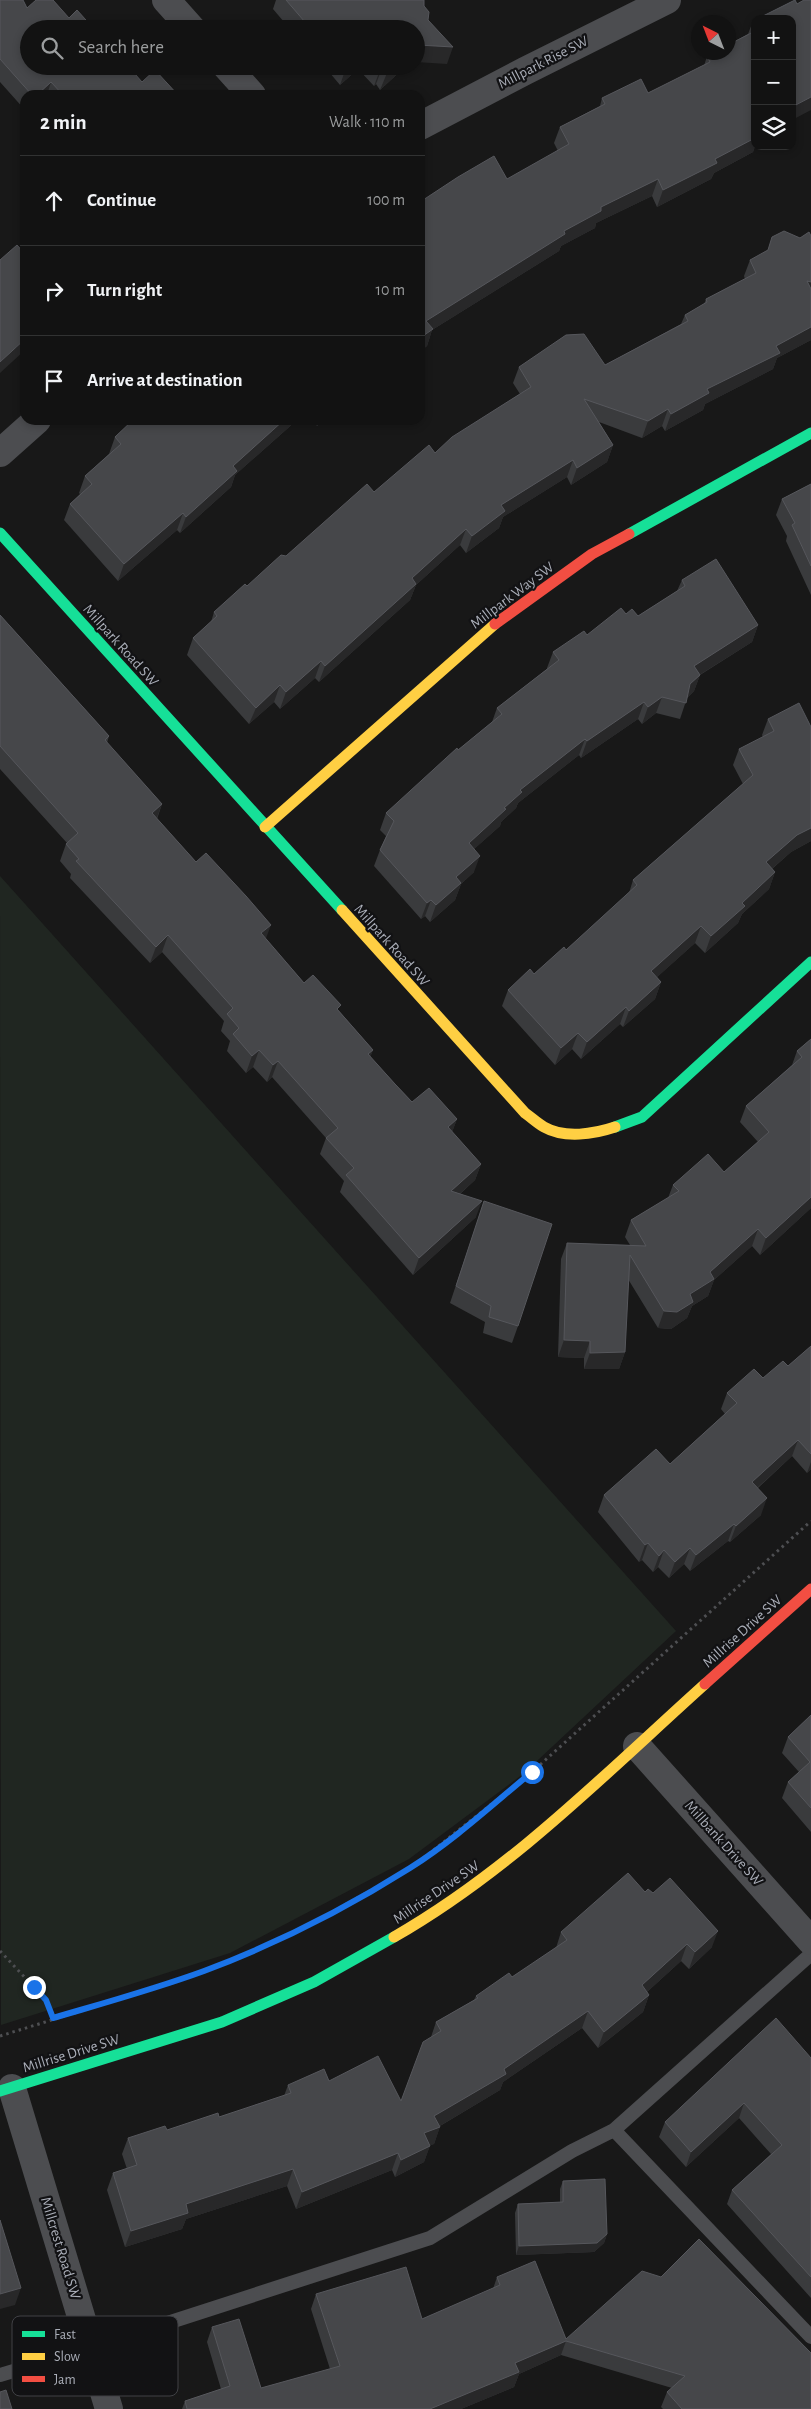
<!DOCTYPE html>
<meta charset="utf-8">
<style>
body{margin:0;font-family:"Alegreya Sans",sans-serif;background:#1b1b1b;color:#f1f3f6}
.controls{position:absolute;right:15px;top:15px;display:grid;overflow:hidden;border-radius:10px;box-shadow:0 2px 8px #0003}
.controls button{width:45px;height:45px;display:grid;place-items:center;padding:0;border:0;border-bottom:1px solid #313232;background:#121212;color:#f1f3f6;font:25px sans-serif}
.compass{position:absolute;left:691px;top:15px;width:45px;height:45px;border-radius:50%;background:#121212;box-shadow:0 2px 8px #0003;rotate:318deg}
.stop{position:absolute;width:15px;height:15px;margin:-11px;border:4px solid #1a73e8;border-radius:50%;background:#fff}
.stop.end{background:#1a73e8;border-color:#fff;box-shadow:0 1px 5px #0008}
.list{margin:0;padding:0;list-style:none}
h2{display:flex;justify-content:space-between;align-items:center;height:65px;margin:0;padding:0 20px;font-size:21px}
h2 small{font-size:16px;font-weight:400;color:#9c9e9f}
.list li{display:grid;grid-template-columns:32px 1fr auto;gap:15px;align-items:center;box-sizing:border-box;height:90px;padding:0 20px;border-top:1px solid #313232}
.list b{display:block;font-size:19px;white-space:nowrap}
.list em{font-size:16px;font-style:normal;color:#9c9e9f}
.icon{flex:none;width:28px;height:28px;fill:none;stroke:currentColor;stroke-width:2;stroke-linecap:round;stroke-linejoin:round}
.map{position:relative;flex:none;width:811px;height:2409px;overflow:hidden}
.search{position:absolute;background:#121212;box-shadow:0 2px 8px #0003;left:20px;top:20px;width:405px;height:55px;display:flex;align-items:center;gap:12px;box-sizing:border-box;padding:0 18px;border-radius:28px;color:#9c9e9f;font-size:19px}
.panel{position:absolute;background:#121212;box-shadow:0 2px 8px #0003;left:20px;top:90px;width:405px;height:335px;border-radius:15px}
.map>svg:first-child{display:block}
</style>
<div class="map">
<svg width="811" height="2409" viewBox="0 0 811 2409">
<rect width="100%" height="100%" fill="#181818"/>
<path fill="#202621" d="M0,876L676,1631L523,1774L409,1859L230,1953L1,2025Z"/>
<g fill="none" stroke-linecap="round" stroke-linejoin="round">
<path stroke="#4e4f52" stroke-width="3" stroke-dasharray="2.5 4" stroke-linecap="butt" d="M0,1951L46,2000L53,2018
M0,2036L139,1993L203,1971L258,1949L313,1923L412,1867L532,1772L811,1521"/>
<path stroke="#4c4d50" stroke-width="14" d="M614,2130L811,2337
M0,2375L90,2348L430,2238L572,2151L614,2130L811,1954"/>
<path stroke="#4c4d50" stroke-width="28" d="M166,0L192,29
M226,66L252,95
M420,126L525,71L667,0
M0,453L37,420
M637,1746L811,1941
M12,2088L109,2409"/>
<path stroke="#16e098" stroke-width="11" d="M0,533L342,910
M629,534L811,433
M615,1127L642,1117L811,962
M0,2091L222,2022L314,1982L394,1937"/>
<path stroke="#ffcf43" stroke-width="11" d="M265,827L495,624
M342,910L525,1113C532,1118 537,1123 544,1127C565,1139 594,1134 615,1127
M394,1937C511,1870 606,1773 705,1684"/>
<path stroke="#f24e42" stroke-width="11" d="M495,624L592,554L629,534
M705,1684L811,1589"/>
</g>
<path fill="#3a3b3d" d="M0,0L27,8L69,18L142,82L178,95H25V110L0,82Z
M276,0H424V6L428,20L447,64L416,29H290L273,9Z
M755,20V146L753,152L714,173L711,179L657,207L652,196L596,223L595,228L561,246L559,251L432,330L427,346L420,351L507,179L558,151L554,143L560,127L600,106L602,98L648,93L704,66L707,56L748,34L753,21Z
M324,66H406L380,90L376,84L374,86L358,69L340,85Z
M811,236V340L777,358L773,369L705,404L703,410L665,431L662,426L642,438L599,422L613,445L607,462L571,485L567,477L503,517L499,528L466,553L460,545L416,585L410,600L319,682L315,678L280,709L274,702L249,724L187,655L193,638L211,622L214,612L247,586L286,556L374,492L435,453L520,394L513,383L519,367L605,365L681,324L685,315L704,304L706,299L745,279L744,276L750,260L800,238Z
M133,420H297L235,475L231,487L180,533L177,530L118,581L64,520L70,504L80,494L79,493L85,476L109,454L115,437Z
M313,420H325L317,426Z
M811,484V595L786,541L787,536L776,515L782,499Z
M682,580L758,625L752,642L700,675L694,691L687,698L680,719L656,713L642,724L638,719L581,758L579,755L518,803L516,808L501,822L500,826L474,849V872L461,884L455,900L430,922L425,916L421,919L374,866L380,850L386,836L380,830L386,813L458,750L492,722L497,708L547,669V668L553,652L587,635L626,614L638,616L677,591Z
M0,615L109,736L107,743L162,804L157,819L266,939L304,983L339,1011L373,1050L370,1057L412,1102L457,1119L452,1132L481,1164L475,1180L460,1194L476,1217L413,1275L340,1192L344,1181L320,1154L326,1138L272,1077L267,1082L253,1067L246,1073L227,1051L230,1041L221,1031L224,1021L162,952L150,963L70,878L71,874L60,861L66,844L67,843L0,769Z
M768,719L811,727V841L791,852L772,869L775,872L769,889L742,914L738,923L705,953L695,943L657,977L661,982L655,999L623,1027L620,1024L581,1059L572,1049L555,1065L502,1006L508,990L534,974L566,950L629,893L633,880L743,784L733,765L739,749L763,737L762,735Z
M811,1039V1208L760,1255L752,1246L714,1280L708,1296L692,1306L687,1318L671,1329L658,1328L628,1279L625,1352L619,1369H584V1358L558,1357L561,1259L567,1243L630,1245L625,1237L631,1220L668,1198L673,1185L724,1172L758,1142L740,1122L746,1106L792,1065L797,1051Z
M484,1201L518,1326L512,1343L483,1333L485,1322L450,1303Z
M811,1346V1469L807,1473L792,1456L758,1488L761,1515L730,1542L728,1541L690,1571L684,1564L669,1578L658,1567L653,1572L642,1560L639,1562L598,1512L604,1495L670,1464L725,1414L721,1409L727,1393L763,1378L788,1366Z
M811,1715V1832L782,1798L788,1782L799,1772L782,1753L788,1737Z
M645,1892L712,1947L689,1969L681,1961L647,1992L649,1995L643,2012L598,2048L582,2028L503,2082L500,2090L440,2126L434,2144L430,2145L424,2162L395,2177L392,2170L296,2209L287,2186L186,2219L182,2229L125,2247L107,2190L113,2173L127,2169L122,2154L128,2138L167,2130L219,2117L284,2096L288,2085L329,2081L401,2101L431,2037L436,2022L474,2000L476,1996L512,1977L556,1948L561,1932Z
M811,2058V2298L727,2204L732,2190L771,2154L739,2118L686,2167L659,2137L665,2122Z
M563,2181L607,2234L604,2243L594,2252L516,2255L515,2213L518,2204L560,2202V2189Z
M497,2277L566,2339L811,2409H663L661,2407L667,2392L672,2388L561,2355L519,2374L514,2387L461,2409H182L185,2401L221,2389L207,2342L212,2327L261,2388L330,2369L311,2309L316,2294L422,2319L493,2289Z"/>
<path fill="#282829" d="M418,45L453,47L447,64L416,62V46Z
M349,66H359L358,69L340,85L346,68Z
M394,66H406L380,90L387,73Z
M382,68L376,84L374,86L380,70Z
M51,82L47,95H37Z
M811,97V110L792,120V107Z
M755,138V146L753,152L714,173L711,179L657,207L663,190L715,159Z
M658,179L652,196L596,223L595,228L561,246L559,251L432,330L427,346L420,351V338L426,321L601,207Z
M807,281L811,282V299Z
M811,327V340L777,358L773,369L705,404L703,410L665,431L671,414L707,389L776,346Z
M25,339V350L0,373V362Z
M668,409L662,426L642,438L648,421Z
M284,420H297L235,475L231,487L180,533L186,517L233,466Z
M319,420H325L317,426Z
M613,445L607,462L571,485L577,468Z
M573,460L567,477L503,517L499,528L466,553L472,536L501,505Z
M183,513L177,530L118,581L124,564Z
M466,529L460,545L416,585L410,600L319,682L325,666L412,578Z
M758,625L752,642L688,682L694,666Z
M321,661L315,678L280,709L286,692Z
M700,675L694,691L684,700L690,684Z
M280,685L274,702L249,724L256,708Z
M662,697L656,713L642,724L648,707Z
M644,702L638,719L581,758L587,741Z
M585,739L579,755L518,803L516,808L501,822L500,826L463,859L469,843L504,808L520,790Z
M162,804L156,820L152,813Z
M811,828V841L791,852L760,879L766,862L797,835Z
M480,856L474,872L461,884L455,900L430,922L436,905L456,877Z
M775,872L769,889L742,914L738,923L705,953L711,936L742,903Z
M431,900L425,916L421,919L427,903Z
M271,925L265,941L261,933Z
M701,926L695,943L645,988L651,971Z
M168,935L162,952L150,963L156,947Z
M661,982L655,999L623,1027L629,1011Z
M626,1007L620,1024L581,1059L587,1042Z
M578,1033L572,1049L555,1065L561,1048Z
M259,1050L253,1067L246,1073L252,1056Z
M373,1050L367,1066L368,1054Z
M278,1061L272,1077L267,1082L273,1065Z
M457,1119L451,1135L448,1127Z
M481,1164L475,1180L445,1207L451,1191Z
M811,1197V1208L760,1255L766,1238Z
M482,1201L476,1217L413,1275L419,1258Z
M758,1229L752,1246L714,1280L708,1296L692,1306L687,1318L671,1329L658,1328L664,1311L690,1294L710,1272Z
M564,1340L590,1341L584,1358L558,1357Z
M625,1352L619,1369H584L590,1353Z
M798,1440L792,1456L746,1498L752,1482Z
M811,1462V1469L807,1473Z
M767,1498L761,1515L730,1542L736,1526Z
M734,1524L728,1541L690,1571L696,1555Z
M648,1543L642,1560L639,1562L645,1545Z
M690,1548L684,1564L669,1578L675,1562Z
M664,1550L658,1567L653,1572L659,1556Z
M718,1931L712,1947L689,1969L695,1952Z
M687,1944L681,1961L636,2002L642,1985Z
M649,1995L643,2012L598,2048L604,2032Z
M588,2011L582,2028L503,2082L500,2090L433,2130L440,2127L434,2144L418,2150L424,2133L434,2116Z
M744,2103L739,2118L686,2167L691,2152Z
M430,2146L424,2162L395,2177L401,2160Z
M398,2153L392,2170L296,2209L302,2192Z
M293,2169L287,2186L186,2219L182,2229L125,2247L131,2231L186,2204Z
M607,2234L604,2243L594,2252L516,2255L519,2246Z
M21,2288L15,2305L0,2309V2294Z
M566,2341L561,2355L519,2374L514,2387L461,2409H430L515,2363Z"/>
<path fill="#46474a" stroke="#56575c" d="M0,0H23L27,8L36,0H53L69,18L77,10L94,29H29V66H128L142,82L155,70L178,95H63L51,82L37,95H32L0,59Z
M286,0H424V6L429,12L428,20L453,47L418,45L416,46V29H311Z
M795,0L797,4L804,0H811V97L792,107V19H757Z
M755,31V138L715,159L717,163L663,190L658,179L601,207V211L564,231L565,234L426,321L433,329L420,338V202L458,177L494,156L507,179L569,144L560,127L605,104L602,98L641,79L648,93L710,62L707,56L714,52H728V45Z
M377,66H394L387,73L382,68L380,70Z
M784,231L800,238L809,232L811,236V282L807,281L811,289V327L776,346L780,353L707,389L709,393L671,414L668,409L648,421L584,399L613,445L577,468L573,460L501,505L505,511L472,536L466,529L412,578L416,584L325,666L321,661L286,692L280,685L256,708L193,638L217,616L214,612L245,584L247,586L281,555L286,556L367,484L374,492L429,445L435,453L452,437L531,387L519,367L566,335L584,334L605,365L688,321L685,315L707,302L706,299L756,273L750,260L768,250L772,237Z
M17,245L25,254V339L0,362V260Z
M133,420H284L233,466L237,471L186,517L183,513L124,564L70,504L92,484L85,476L121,444L115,437Z
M811,484V566L792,525L795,523L782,499Z
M716,559L758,625L694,666L700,675L690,684L686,703L662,697L648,707L644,702L587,741L585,739L520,790L522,792L504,808L506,809L469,843L480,856L456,877L461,883L436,905L431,900L427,903L380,850L394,821L386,813L457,748L458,750L502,714L497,708L559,660L553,652L584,631L587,635L621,608L626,614L632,609L638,616L685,586L682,580Z
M0,615L109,736L105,740L162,804L152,813L196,862L206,853L246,896L271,925L261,933L304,983L313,975L341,1005L337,1009L373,1050L368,1054L395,1084L412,1102L429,1088L457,1119L448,1127L481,1164L451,1191L482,1201L419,1258L346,1175L354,1168L326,1138L338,1128L278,1061L273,1065L259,1050L252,1056L233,1034L239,1028L227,1014L233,1008L168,935L156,947L76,861L79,859L66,844L78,833L0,746Z
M799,703L811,727V828L797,835L766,862L775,872L742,903L745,906L711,936L701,926L651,971L661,982L629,1011L626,1007L587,1042L578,1033L561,1048L508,990L530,969L534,974L564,947L566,950L637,885L633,880L753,775L739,749L774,731L768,719Z
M811,1039V1197L766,1238L758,1229L710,1272L714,1279L690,1294L693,1302L677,1312L664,1311L630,1255L625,1352L590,1353V1341L564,1340L567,1243L646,1246L631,1220L679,1191L673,1185L708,1154L724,1172L769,1132L746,1106L802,1057L797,1051Z
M484,1201L552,1224L518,1326L489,1317L491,1306L456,1286Z
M811,1346V1454L798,1440L752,1482L767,1498L736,1526L734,1524L696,1555L690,1548L675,1562L664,1550L659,1556L648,1543L645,1545L604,1495L656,1449L670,1464L737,1403L727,1393L754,1369L763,1378L783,1361L788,1366Z
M811,1715V1808L788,1782L810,1762L788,1737Z
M628,1873L645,1892L648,1889L653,1893L670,1878L718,1931L695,1952L687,1944L642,1985L649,1995L604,2032L588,2011L504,2069L506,2074L434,2116L440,2127L424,2133L430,2146L401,2160L398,2153L302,2192L293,2169L186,2204L188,2213L131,2231L113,2173L137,2165L128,2138L165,2126L167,2130L218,2113L219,2117L291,2093L288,2085L324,2069L329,2081L378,2056L401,2101L423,2042L441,2031L436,2022L478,1998L476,1996L509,1973L512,1977L567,1940L561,1932Z
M776,2018L811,2058V2277L732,2190L782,2145L744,2103L691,2152L665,2122Z
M605,2179L607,2234L597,2243L519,2246L518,2204L563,2202V2181Z
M0,2220L21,2288L0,2294Z
M699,2239L811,2353V2409H682L667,2392L685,2376L566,2341L515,2363L519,2372L430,2409H187L185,2401L230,2386L212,2327L239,2319L261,2388L340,2366L316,2294L406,2267L422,2319L500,2285L497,2277L535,2261L566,2339L642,2271L661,2277Z
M6,2390L12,2409H0V2392Z"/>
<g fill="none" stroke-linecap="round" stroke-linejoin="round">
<path stroke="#1a73e8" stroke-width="6" d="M34,1987L46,2000L53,2018C104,2003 155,1989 204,1971C276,1944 345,1909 410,1868C453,1841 492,1805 532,1772"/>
</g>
<g text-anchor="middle" stroke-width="4.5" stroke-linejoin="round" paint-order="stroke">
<g font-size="15" fill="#aaaeb8" stroke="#121214">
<text transform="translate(543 62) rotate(-27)" y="5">Millpark Rise SW</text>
<text transform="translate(512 595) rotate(-37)" y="5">Millpark Way SW</text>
<text transform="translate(121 645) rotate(48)" y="5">Millpark Road SW</text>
<text transform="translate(392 945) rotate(48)" y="5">Millpark Road SW</text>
<text transform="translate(742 1631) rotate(-42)" y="5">Millrise Drive SW</text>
<text transform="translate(724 1843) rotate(48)" y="5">Millbank Drive SW</text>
<text transform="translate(436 1892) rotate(-34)" y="5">Millrise Drive SW</text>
<text transform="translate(71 2053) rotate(-17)" y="5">Millrise Drive SW</text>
<text transform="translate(61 2248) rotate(73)" y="5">Millcrest Road SW</text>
</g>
</g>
<rect x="12" y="2316" width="166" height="80" rx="8" fill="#121214" stroke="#404145" stroke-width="1"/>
<rect x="22" y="2331" width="23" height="6" fill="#16e098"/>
<rect x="22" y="2353" width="23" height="7" fill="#ffcf43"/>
<rect x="22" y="2376" width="23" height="6" fill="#f24e42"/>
<g font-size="14" fill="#aaaeb8">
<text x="54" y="2339">Fast</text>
<text x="54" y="2361">Slow</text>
<text x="54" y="2384">Jam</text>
</g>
</svg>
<div class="controls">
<button>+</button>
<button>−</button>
<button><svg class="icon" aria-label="layers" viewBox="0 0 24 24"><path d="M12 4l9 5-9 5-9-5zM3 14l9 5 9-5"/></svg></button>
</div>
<svg class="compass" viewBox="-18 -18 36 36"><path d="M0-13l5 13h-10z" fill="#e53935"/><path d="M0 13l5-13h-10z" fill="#9c9e9f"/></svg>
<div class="stop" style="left:532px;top:1772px"></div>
<div class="stop end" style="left:34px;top:1987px"></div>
<div class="search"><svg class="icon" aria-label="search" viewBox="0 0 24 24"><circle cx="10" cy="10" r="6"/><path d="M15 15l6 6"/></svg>Search here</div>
<section class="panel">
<h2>2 min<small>Walk · 110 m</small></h2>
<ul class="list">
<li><svg class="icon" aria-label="ahead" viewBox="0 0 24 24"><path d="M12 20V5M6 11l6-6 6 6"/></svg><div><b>Continue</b></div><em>100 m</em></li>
<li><svg class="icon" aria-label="right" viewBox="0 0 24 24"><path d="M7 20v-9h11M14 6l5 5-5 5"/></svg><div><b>Turn right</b></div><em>10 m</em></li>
<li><svg class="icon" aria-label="arrive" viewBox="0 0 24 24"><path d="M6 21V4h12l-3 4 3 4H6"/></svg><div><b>Arrive at destination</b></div></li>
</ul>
</section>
</div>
